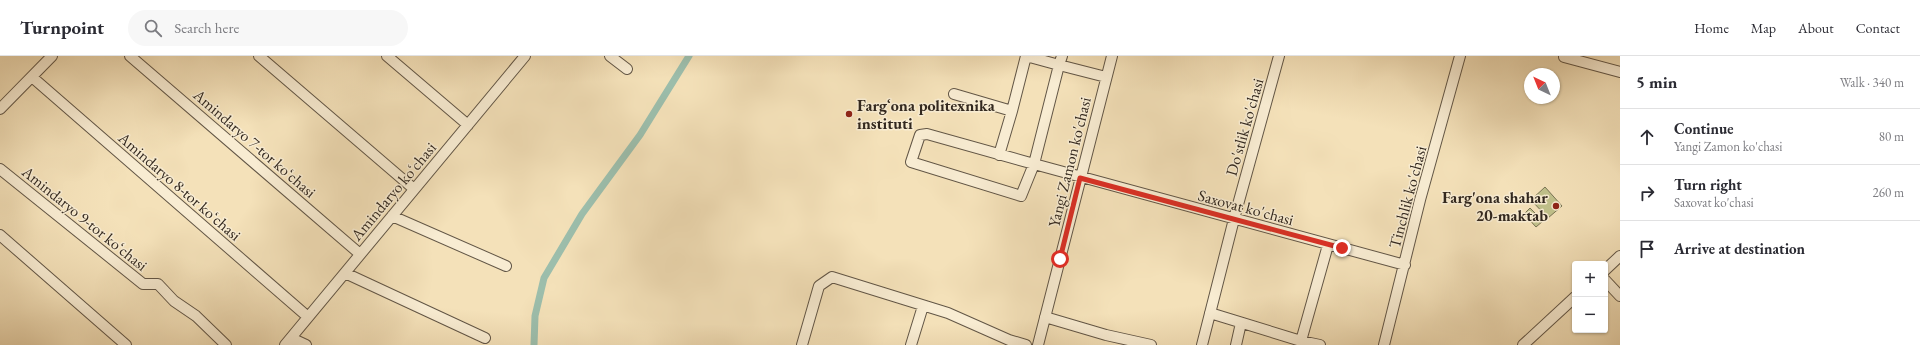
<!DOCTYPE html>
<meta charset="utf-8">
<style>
body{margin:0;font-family:"EB Garamond",serif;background:#f7f7f7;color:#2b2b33}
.controls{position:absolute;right:12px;bottom:12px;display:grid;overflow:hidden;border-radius:4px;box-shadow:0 1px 3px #0004}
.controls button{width:36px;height:36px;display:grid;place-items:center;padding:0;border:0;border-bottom:1px solid #e1e1e2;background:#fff;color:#2b2b33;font:20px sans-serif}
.compass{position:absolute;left:1524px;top:12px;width:36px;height:36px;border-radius:50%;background:#fff;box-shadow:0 1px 3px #0004;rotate:317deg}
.stop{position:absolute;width:12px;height:12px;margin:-9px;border:3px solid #d93025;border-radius:50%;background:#fff}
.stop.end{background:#d93025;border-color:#fff;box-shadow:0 1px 4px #0008}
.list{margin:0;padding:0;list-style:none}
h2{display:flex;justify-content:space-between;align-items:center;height:52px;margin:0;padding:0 16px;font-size:17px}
h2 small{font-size:13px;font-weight:400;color:#7c7c81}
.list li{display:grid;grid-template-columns:26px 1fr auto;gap:12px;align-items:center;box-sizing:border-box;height:56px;padding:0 16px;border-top:1px solid #e1e1e2}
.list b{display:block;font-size:15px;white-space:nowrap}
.list p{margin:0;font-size:13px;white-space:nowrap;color:#7c7c81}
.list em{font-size:13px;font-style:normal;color:#7c7c81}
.icon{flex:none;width:22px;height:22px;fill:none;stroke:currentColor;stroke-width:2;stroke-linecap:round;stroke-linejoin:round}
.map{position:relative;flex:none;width:1620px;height:289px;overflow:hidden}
header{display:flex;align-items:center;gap:24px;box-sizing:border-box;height:56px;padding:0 20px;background:#fff;border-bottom:1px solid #e1e1e2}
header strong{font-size:19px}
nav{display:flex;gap:22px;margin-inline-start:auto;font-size:14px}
.search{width:280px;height:36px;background:#f7f7f7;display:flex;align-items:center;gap:10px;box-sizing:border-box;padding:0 14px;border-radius:22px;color:#7c7c81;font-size:15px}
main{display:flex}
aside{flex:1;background:#fff}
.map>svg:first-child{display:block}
</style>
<header>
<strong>Turnpoint</strong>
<div class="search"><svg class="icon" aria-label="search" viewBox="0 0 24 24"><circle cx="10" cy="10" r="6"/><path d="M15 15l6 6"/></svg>Search here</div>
<nav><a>Home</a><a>Map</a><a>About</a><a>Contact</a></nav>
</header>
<main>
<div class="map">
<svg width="1620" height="289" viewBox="0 0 1620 289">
<rect width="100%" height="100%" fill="#f4e1b9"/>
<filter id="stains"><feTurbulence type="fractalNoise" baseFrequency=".005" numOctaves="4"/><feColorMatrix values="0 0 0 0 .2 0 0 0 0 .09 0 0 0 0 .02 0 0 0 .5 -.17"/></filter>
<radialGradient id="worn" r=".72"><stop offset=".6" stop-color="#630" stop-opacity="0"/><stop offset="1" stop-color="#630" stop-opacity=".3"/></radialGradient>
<path fill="#c0c18b" stroke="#797455" d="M1545,131L1562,150L1548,162L1531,144Z
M1530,152L1543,165L1536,171L1524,158Z"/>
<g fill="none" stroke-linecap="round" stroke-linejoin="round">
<path stroke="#9cbeac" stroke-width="7" d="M534,289L535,260L544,222L582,158L640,79L689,0"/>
<defs>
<path id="minor" d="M130,0L360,198
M259,0L414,133
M387,0L468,69
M610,0L627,13
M1062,0L1059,9L1106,21
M1564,1L1620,16
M32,21L308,261
M954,38L1012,55L1026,0L1059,9L1034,108L927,78L920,79L911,106L1021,140L1034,108L1405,209
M0,53L52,0
M999,99L1012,55
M0,113L143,228H158L174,245L196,260L226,289
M392,160L506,210
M0,179L126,289
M1605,214L1620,200
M345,217L485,282
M1605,224L1620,240
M1210,257L1301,285L1328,189
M1045,261L1106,279L1151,289
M291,282L306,289
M1301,285L1320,289
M285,289L525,0
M802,289L819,230L832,221L948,257L1009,284L1026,289
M911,289L923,250
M1038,289L1112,0
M1202,289L1234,163L1279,0
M1236,289L1241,267
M1384,289L1420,144L1460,0
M1523,289L1575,241"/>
</defs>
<use href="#minor" stroke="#625646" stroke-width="12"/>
<use href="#minor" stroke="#f8ecd2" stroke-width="10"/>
</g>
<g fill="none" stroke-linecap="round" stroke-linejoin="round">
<path stroke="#d93025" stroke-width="5" d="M1060,203L1080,122L1342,192"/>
</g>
<g fill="#8f2418" stroke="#f8ecd2" stroke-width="1.5">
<circle cx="849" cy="58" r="4"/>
<circle cx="1556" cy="150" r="4"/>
</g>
<g text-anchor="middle" stroke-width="3" stroke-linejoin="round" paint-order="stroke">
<g font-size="16" font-weight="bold" fill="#32281f" stroke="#f8ecd2" text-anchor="start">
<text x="857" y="55">Fargʻona politexnika<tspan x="857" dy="18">instituti</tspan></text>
<text x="1548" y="147" text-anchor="end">Farg'ona shahar<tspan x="1548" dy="18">20-maktab</tspan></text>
</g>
<g font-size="16" fill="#32281f" stroke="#f8ecd2">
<text transform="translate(1244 71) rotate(-74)" y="6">Do'stlik ko'chasi</text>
<text transform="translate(255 87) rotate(41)" y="6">Amindaryo 7-tor koʻchasi</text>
<text transform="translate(1069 106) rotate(-76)" y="6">Yangi Zamon ko'chasi</text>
<text transform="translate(180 130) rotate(41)" y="6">Amindaryo 8-tor koʻchasi</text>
<text transform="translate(393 135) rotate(-50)" y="6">Amindaryo koʻchasi</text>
<text transform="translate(1407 141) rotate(-75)" y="6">Tinchlik ko'chasi</text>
<text transform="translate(1246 151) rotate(15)" y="6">Saxovat ko'chasi</text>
<text transform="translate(85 162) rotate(39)" y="6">Amindaryo 9-tor koʻchasi</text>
</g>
</g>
<rect width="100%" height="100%" filter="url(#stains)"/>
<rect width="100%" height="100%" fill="url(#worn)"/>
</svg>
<div class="controls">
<button>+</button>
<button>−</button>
</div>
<svg class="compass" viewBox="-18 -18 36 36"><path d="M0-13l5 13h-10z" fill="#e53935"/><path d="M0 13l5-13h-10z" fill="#7c7c81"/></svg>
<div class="stop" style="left:1060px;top:203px"></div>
<div class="stop end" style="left:1342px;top:192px"></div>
</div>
<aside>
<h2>5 min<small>Walk · 340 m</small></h2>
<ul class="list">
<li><svg class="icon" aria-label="ahead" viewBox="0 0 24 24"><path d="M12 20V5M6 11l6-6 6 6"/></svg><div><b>Continue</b><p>Yangi Zamon ko'chasi</p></div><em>80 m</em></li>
<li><svg class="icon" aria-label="right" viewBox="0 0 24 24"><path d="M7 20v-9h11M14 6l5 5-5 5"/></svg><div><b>Turn right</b><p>Saxovat ko'chasi</p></div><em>260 m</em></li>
<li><svg class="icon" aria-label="arrive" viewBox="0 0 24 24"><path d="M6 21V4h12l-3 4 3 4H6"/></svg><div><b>Arrive at destination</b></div></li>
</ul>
</aside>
</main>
